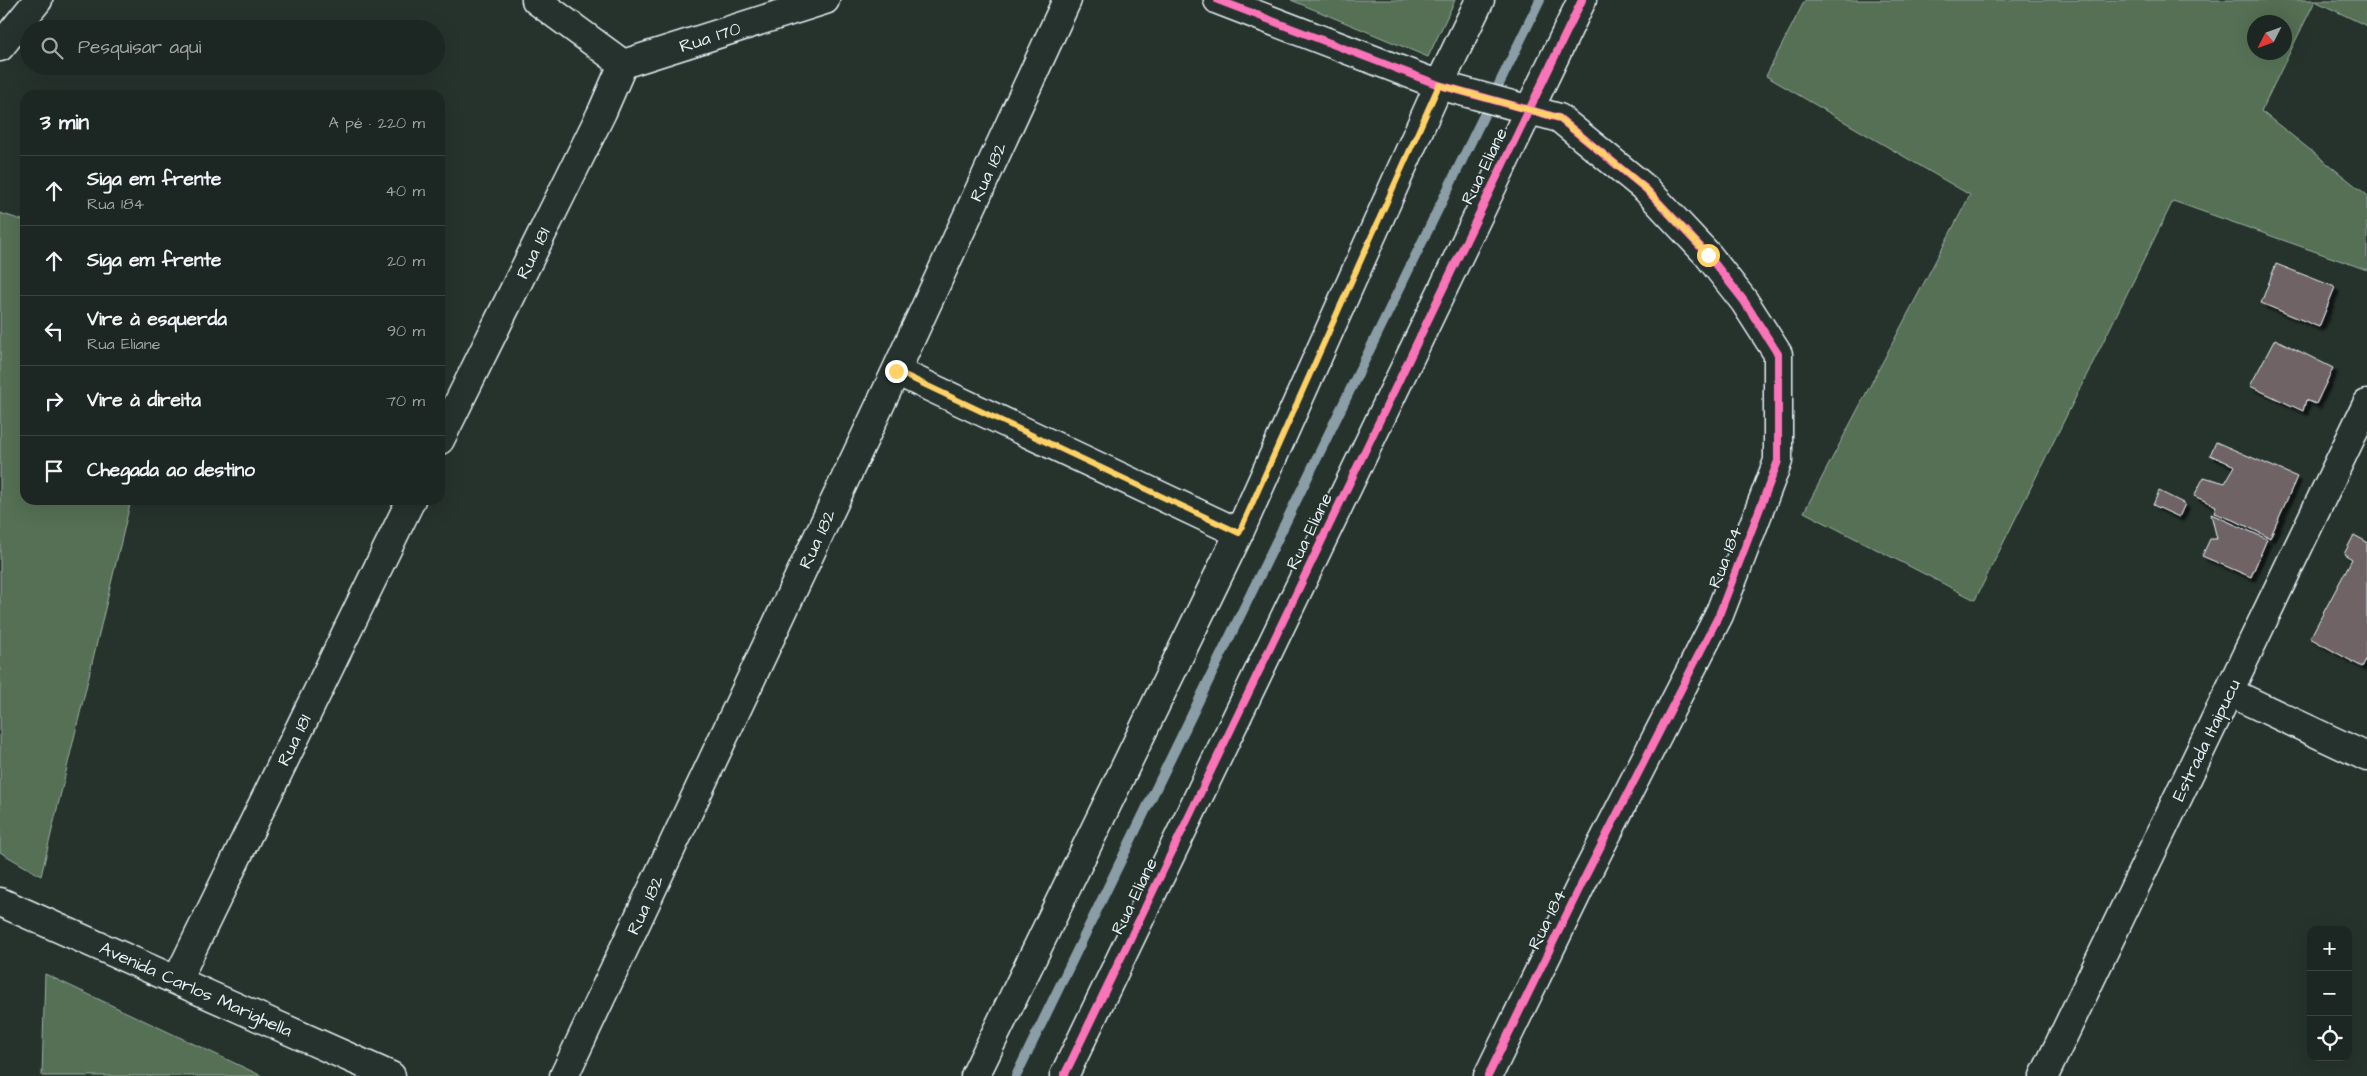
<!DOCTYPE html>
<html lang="pt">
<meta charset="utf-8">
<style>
body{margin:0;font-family:"Architects Daughter",sans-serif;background:#252e2a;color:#f1f3f6}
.controls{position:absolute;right:15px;bottom:15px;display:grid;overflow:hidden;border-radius:10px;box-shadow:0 5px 20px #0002}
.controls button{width:45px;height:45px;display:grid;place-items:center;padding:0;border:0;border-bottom:1px solid #3a4340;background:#1c2622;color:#f1f3f6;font:25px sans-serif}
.compass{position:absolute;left:2247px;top:15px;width:45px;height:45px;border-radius:50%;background:#1c2622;box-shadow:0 5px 20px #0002;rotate:228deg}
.stop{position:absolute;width:15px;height:15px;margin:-11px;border:4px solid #ffd166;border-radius:50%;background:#fff}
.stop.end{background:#ffd166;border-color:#fff;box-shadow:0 1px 5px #0008}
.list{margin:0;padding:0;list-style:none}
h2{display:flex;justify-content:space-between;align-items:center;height:65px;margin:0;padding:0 20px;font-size:21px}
h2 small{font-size:16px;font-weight:400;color:#a0a5a5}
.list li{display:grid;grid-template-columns:32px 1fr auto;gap:15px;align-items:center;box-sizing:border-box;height:70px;padding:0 20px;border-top:1px solid #3a4340}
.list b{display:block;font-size:19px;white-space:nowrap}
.list p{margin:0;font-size:16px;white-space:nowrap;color:#a0a5a5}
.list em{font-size:16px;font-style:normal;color:#a0a5a5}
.icon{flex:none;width:28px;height:28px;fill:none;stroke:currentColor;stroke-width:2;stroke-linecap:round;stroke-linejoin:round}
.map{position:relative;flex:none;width:2367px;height:1076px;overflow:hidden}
.search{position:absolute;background:#1c2622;box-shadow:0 5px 20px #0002;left:20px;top:20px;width:425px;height:55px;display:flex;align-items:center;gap:12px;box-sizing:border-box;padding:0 18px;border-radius:28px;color:#a0a5a5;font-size:19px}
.panel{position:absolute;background:#1c2622;box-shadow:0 5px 20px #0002;left:20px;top:90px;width:425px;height:415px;border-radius:15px}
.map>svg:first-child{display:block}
</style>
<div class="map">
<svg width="2367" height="1076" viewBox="0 0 2367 1076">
<defs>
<filter id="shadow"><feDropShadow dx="4.5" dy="4.5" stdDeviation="1" flood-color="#0009"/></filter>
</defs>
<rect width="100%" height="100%" fill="#26332d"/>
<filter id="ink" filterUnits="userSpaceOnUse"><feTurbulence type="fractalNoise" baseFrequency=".02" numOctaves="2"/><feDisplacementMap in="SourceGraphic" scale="10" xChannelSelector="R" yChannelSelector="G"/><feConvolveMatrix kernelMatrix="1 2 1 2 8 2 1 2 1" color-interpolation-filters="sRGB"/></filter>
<g filter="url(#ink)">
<path fill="#546f55" stroke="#9eb0a6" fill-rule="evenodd" d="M1291,0H1455L1428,57Z
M1805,0H2367V26L2315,1L2261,111L2367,195V270L2173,201L1975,600L1804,512L1970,195L1766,76ZM2284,22V52H2254V22Z
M0,213L25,221V500H131L41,876L0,852Z
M45,974L262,1076H42Z"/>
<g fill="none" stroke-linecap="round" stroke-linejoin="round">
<path stroke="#8b9da7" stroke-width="10" d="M1016,1076L1540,0"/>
</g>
<path fill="#706466" stroke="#e8f1f8" filter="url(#shadow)" d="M2276,264L2335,287L2319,327L2261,303Z
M2275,339L2333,368L2316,404L2306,400L2303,411L2250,386Z
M2216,442L2297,477L2270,538L2236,521L2214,513L2216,506L2194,496L2204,477L2225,483L2235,466L2210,455Z
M2159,491L2185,504L2179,517L2153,505Z
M2211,514L2267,539L2251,577L2202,556L2210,539H2217Z
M2354,535L2367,542V658L2362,667L2310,638L2352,559L2344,554Z"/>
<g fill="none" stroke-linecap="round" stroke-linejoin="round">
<defs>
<path id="minor" d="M536,0L623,64
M1218,0L1439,85L1559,118L1646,189L1708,255L1744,301L1778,354V461L1719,615L1585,877L1488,1076
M0,47L38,0
M623,64L825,0
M896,371L1239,533
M440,440L602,112L623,64
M2229,692L2367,757
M177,980L411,500
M564,1076L896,371L1067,0
M975,1076L1239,533L1439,85L1480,0
M1064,1076L1582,0
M2044,1076L2367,404"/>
<path id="primary" d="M0,902L391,1076"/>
</defs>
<use href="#minor" stroke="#e8f1f8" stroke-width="31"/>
<use href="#primary" stroke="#e8f1f8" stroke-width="31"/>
<use href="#minor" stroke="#26332d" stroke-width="28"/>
<use href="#primary" stroke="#26332d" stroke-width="28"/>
<defs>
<path id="cycleway" d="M1218,0L1439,85L1559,118L1646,189L1708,255L1744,301L1778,354V461L1719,615L1585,877L1488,1076
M1064,1076L1582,0"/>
</defs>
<use href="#cycleway" stroke="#26332d" stroke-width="11"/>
<use href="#cycleway" stroke="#fb73b8" stroke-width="8"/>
</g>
</g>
<g fill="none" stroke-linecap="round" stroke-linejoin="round" filter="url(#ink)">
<path stroke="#ffd166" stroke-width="6" d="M896,371L1239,533L1439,85L1559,118L1646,189L1708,255"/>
</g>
<g text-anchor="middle" stroke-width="4" stroke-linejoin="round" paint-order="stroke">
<g font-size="18" fill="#e8f1f8" stroke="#26332d">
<text transform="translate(710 37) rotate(-18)" y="6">Rua 170</text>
<text transform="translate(1484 166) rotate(-64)" y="6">Rua Eliane</text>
<text transform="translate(988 172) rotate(-65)" y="6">Rua 182</text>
<text transform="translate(533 253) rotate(-64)" y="6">Rua 181</text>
<text transform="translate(1309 531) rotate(-64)" y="6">Rua Eliane</text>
<text transform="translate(817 539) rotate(-65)" y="6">Rua 182</text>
<text transform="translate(1725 557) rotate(-69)" y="6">Rua 184</text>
<text transform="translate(294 740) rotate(-64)" y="6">Rua 181</text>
<text transform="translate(2206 740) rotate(-64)" y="6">Estrada Itaipucu</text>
<text transform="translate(1134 896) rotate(-64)" y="6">Rua Eliane</text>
<text transform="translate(645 905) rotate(-65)" y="6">Rua 182</text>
<text transform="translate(1547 919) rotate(-64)" y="6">Rua 184</text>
<text transform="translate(196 989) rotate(24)" y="6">Avenida Carlos Marighella</text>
</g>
</g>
</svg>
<div class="controls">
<button>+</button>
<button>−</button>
<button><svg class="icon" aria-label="locate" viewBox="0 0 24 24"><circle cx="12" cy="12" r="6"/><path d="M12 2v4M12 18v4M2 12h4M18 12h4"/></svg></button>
</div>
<svg class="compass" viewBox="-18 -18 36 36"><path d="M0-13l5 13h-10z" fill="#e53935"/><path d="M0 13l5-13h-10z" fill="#a0a5a5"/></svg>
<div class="stop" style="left:1708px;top:255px"></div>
<div class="stop end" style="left:896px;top:371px"></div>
<div class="search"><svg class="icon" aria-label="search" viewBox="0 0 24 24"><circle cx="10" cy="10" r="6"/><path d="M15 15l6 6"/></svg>Pesquisar aqui</div>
<section class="panel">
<h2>3 min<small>A pé · 220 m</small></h2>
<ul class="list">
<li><svg class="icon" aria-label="ahead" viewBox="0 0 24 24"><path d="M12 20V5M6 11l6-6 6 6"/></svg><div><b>Siga em frente</b><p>Rua 184</p></div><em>40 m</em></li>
<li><svg class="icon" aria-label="ahead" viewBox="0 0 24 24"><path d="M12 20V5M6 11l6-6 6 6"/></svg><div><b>Siga em frente</b></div><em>20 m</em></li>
<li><svg class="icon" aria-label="left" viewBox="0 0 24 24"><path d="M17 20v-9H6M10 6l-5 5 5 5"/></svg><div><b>Vire à esquerda</b><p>Rua Eliane</p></div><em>90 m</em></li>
<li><svg class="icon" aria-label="right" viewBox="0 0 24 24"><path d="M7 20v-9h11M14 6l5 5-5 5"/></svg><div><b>Vire à direita</b></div><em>70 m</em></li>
<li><svg class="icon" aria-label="arrive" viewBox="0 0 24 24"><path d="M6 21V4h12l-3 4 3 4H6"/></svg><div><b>Chegada ao destino</b></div></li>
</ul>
</section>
</div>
